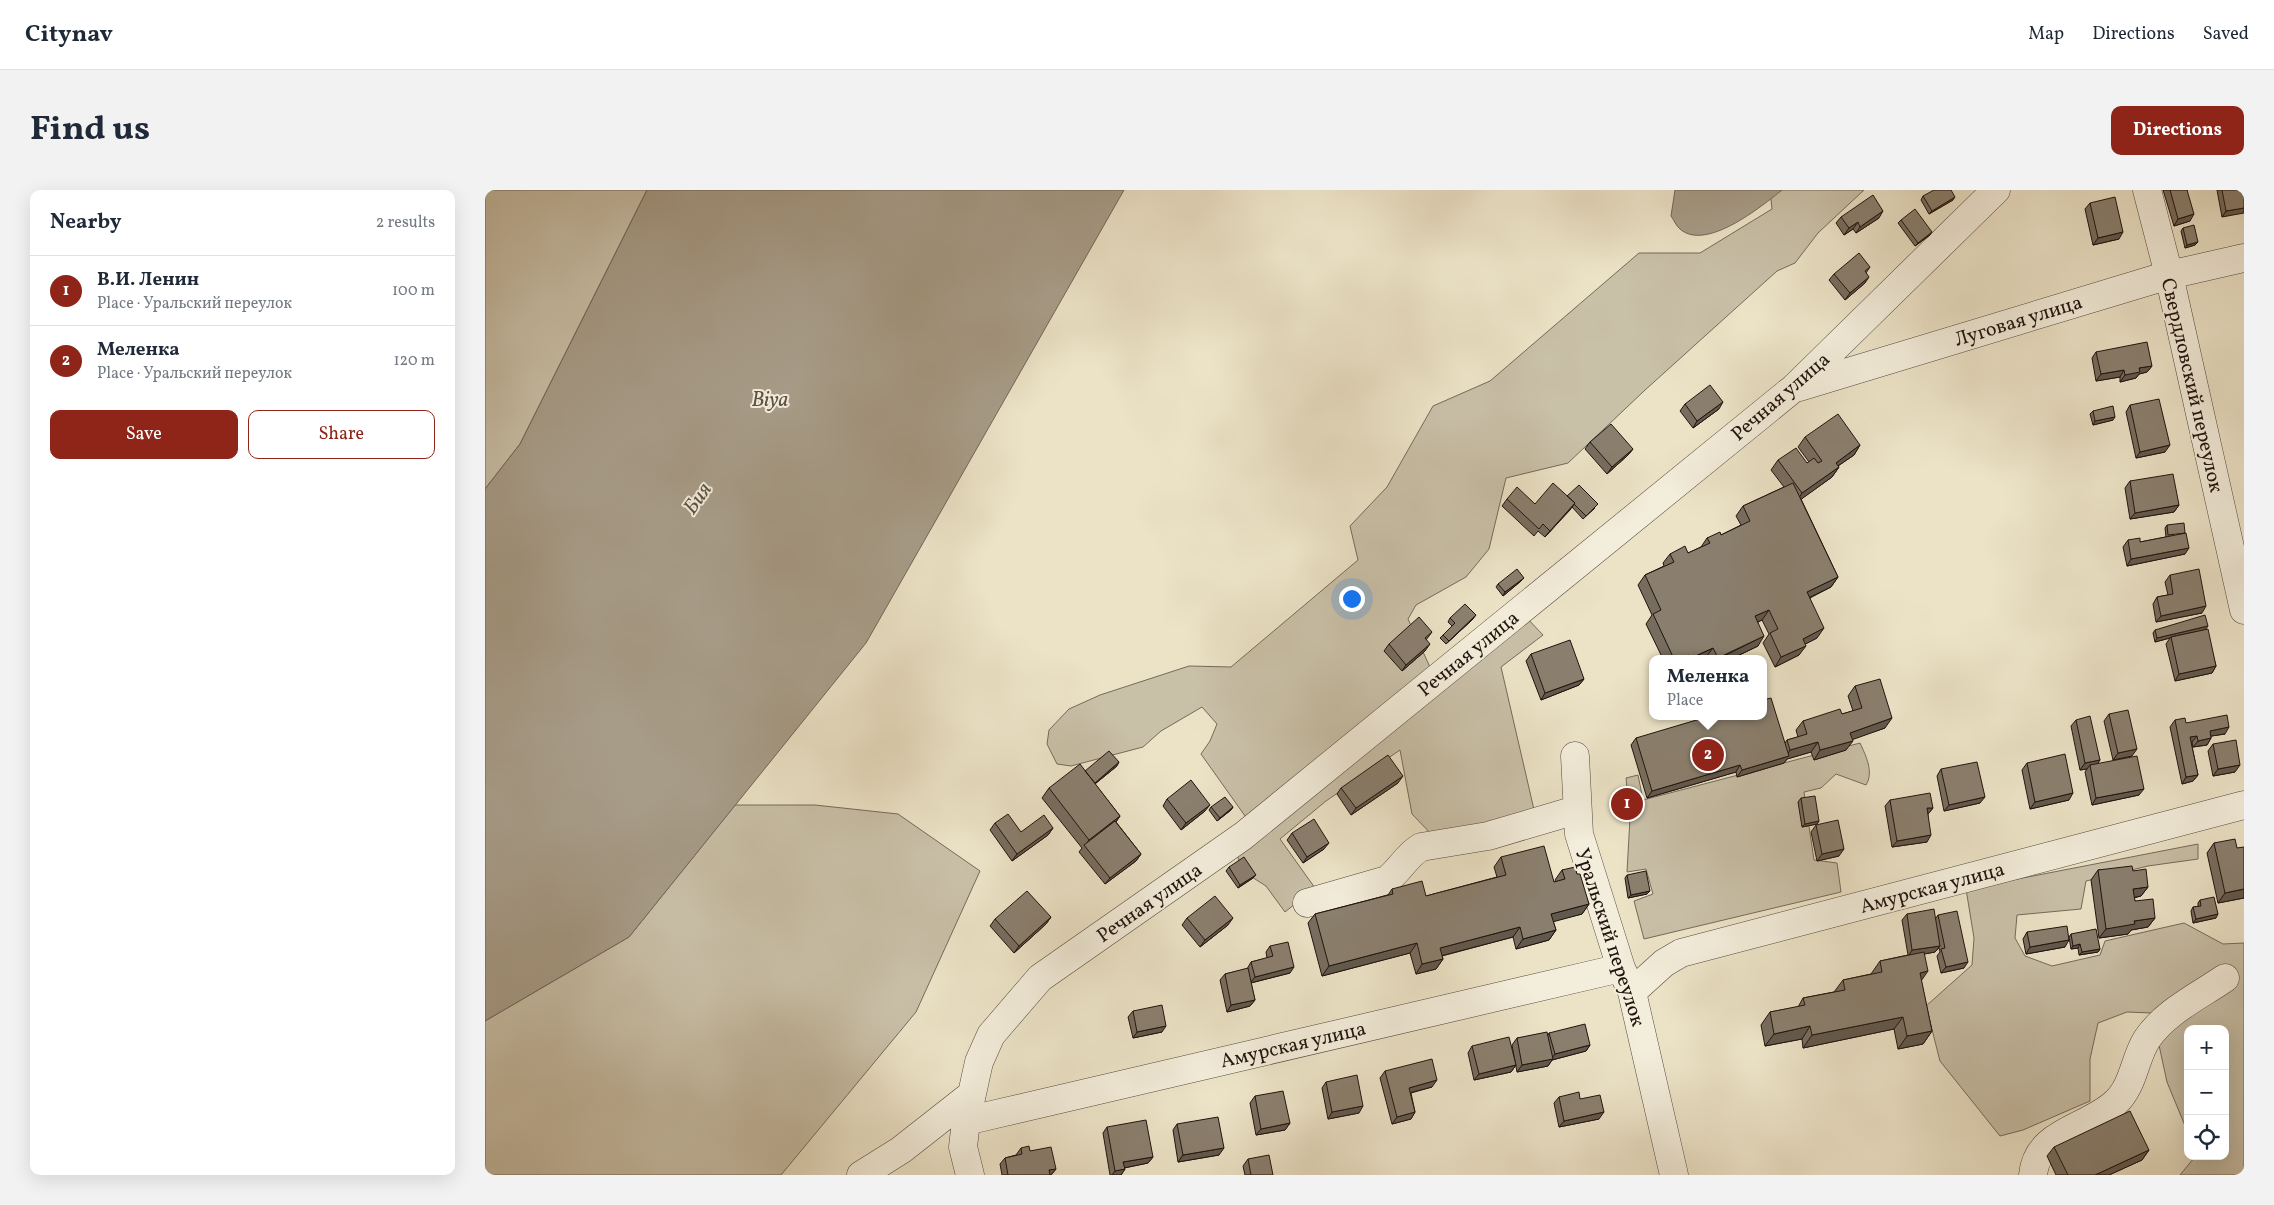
<!DOCTYPE html>
<meta charset="utf-8">
<style>
body{margin:0;font-family:Vollkorn,serif;background:#f2f2f3;color:#1f2937}
.controls{position:absolute;right:15px;bottom:15px;display:grid;overflow:hidden;border-radius:10px;box-shadow:0 5px 20px #0002}
.controls button{width:45px;height:45px;display:grid;place-items:center;padding:0;border:0;border-bottom:1px solid #e0e1e3;background:#fff;color:#1f2937;font:25px sans-serif}
.you{position:absolute;left:866px;top:408px;width:18px;height:18px;margin:-12px;border:4px solid #fff;border-radius:50%;background:#1a73e8;box-shadow:0 0 0 8px #1a73e833}
.badge{display:grid;place-items:center;width:32px;height:32px;border-radius:50%;background:#8f2418;color:#fff;font-size:16px;font-weight:700}
.pin{position:absolute;translate:-50% -50%;border:2px solid #fff;box-shadow:0 1px 5px #0006}
.popup{position:absolute;left:1164px;top:465px;width:118px;height:65px;box-sizing:border-box;display:grid;place-content:center;border-radius:10px;background:#fff;filter:drop-shadow(0 1px 4px #0005);font-size:16px;white-space:nowrap;color:#747a83}
.popup b{font-size:19px;color:#1f2937}
.popup::after{content:'';position:absolute;left:50%;top:100%;margin-left:-10px;border:10px solid transparent;border-top-color:#fff}
.list{margin:0;padding:0;list-style:none}
h2{display:flex;justify-content:space-between;align-items:center;height:65px;margin:0;padding:0 20px;font-size:21px}
h2 small{font-size:16px;font-weight:400;color:#747a83}
.list li{display:grid;grid-template-columns:32px 1fr auto;gap:15px;align-items:center;box-sizing:border-box;height:70px;padding:0 20px;border-top:1px solid #e0e1e3}
.list b{display:block;font-size:19px;white-space:nowrap}
.list p{margin:0;font-size:16px;white-space:nowrap;color:#747a83}
.list em{font-size:16px;font-style:normal;color:#747a83}
.actions{display:flex;gap:10px;padding:15px 20px}
.actions a{flex:1;padding:11px 0;border:1px solid #8f2418;border-radius:10px;text-align:center;font-size:18px;color:#8f2418}
.actions .main{background:#8f2418;color:#fff}
.icon{flex:none;width:28px;height:28px;fill:none;stroke:currentColor;stroke-width:2;stroke-linecap:round;stroke-linejoin:round}
.map{position:relative;flex:none;width:1759px;height:985px;overflow:hidden;border-radius:10px}
header{display:flex;align-items:center;gap:30px;box-sizing:border-box;height:70px;padding:0 25px;background:#fff;border-bottom:1px solid #e0e1e3}
header strong{font-size:24px}
nav{display:flex;gap:28px;margin-inline-start:auto;font-size:18px}
.intro{display:flex;align-items:center;justify-content:space-between;box-sizing:border-box;height:120px;padding:0 30px}
h1{margin:0;font-size:35px}
.button{padding:12px 22px;border-radius:10px;background:#8f2418;color:#fff;font-size:18px;font-weight:700}
main{display:flex;gap:30px;padding:0 30px}
aside{flex:1;background:#fff;border-radius:10px;box-shadow:0 5px 20px #0002}
.map>svg:first-child{display:block}
</style>
<header>
<strong>Citynav</strong>
<nav><a>Map</a><a>Directions</a><a>Saved</a></nav>
</header>
<div class="intro"><h1>Find us</h1><a class="button">Directions</a></div>
<main>
<aside>
<h2>Nearby<small>2 results</small></h2>
<ul class="list">
<li><span class="badge">1</span><div><b>В.И. Ленин</b><p>Place · Уральский переулок</p></div><em>100 m</em></li>
<li><span class="badge">2</span><div><b>Меленка</b><p>Place · Уральский переулок</p></div><em>120 m</em></li>
</ul>
<div class="actions"><a class="main">Save</a><a>Share</a></div>
</aside>
<div class="map">
<svg width="1759" height="985" viewBox="0 0 1759 985">
<rect width="100%" height="100%" fill="#ece3c7"/>
<filter id="stains"><feTurbulence type="fractalNoise" baseFrequency=".004" numOctaves="4"/><feColorMatrix values="0 0 0 0 .2 0 0 0 0 .09 0 0 0 0 .02 0 0 0 .5 -.17"/></filter>
<radialGradient id="worn" r=".72"><stop offset=".6" stop-color="#630" stop-opacity="0"/><stop offset="1" stop-color="#630" stop-opacity=".3"/></radialGradient>
<path fill="#c9c0a8" stroke="#746a5b" d="M0,0H162L35,254L0,299Z
M1285,0H1379L1333,43L1310,73L1292,81L1159,201L1083,273L1021,288L1004,359L981,387L931,415L923,429L949,486L765,633L716,564L725,551L732,534L717,517L676,541L658,557L586,576L572,574L562,554L564,540L584,519L615,505L704,476L746,477L873,370L865,336L902,297L948,216L1005,191L1154,63H1215L1287,19Z
M1039,425L1058,445L1016,477L1050,624L950,648L927,624L915,560L841,611L795,649L830,698L800,722L781,696L759,682L751,663Z
M1375,553C1381,566 1389,582 1381,595L1351,584L1336,598L1319,602L1329,670L1352,673L1356,702L1159,749L1149,711L1168,704L1161,679L1142,682L1145,628L1141,588L1153,585L1158,610Z
M250,615H330L413,624L495,681L431,822L296,985H0V831L144,747Z
M1713,654V669L1663,676L1601,691L1596,719L1532,725L1530,748L1540,766L1567,776L1615,765L1620,751L1699,733L1738,754L1759,753V985H1695L1709,968L1708,966H1740V839H1703V943L1682,892L1667,823L1642,822L1613,833L1605,869V911L1538,940L1515,946L1455,871L1441,816L1487,775L1489,748L1481,699Z"/>
<path fill="#a79c88" stroke="#716557" d="M162,0H639L381,453L144,747L0,831V299L35,254Z
M1190,0H1297C1277,16 1221,62 1195,39C1191,36 1189,30 1186,26Z"/>
<g fill="none" stroke-linecap="round" stroke-linejoin="round">
<defs>
<path id="minor" d="M1662,0L1684,85L1759,420
M1314,197L1684,85L1759,68
M1090,566L1094,644L1136,778L1147,802L1189,985
M822,713L902,690C915,680 922,665 936,657L1003,646L1091,620
M1147,802L1179,773L1196,763L1759,615
M481,931L1136,778
M376,985L416,960L486,905
M485,985L478,957L481,931L494,872L506,845L555,788L758,646L1309,198L1511,0
M1548,985C1552,941 1602,939 1630,913C1649,896 1649,869 1662,849C1680,822 1714,806 1740,788"/>
</defs>
<use href="#minor" stroke="#53473c" stroke-width="29"/>
<use href="#minor" stroke="#f3eddb" stroke-width="28"/>
</g>
<path fill="#776d5f" stroke="#20130e" d="M1678,0H1702L1705,31L1689,36Z
M1732,0H1759L1737,27Z
M1438,6L1468,10L1444,24L1436,10Z
M1605,13L1634,49L1608,55L1600,19Z
M1356,27L1394,28L1371,43L1368,39L1359,45L1351,33Z
M1416,30L1445,45L1430,56L1413,33Z
M1698,38L1710,55L1700,58L1696,41Z
M1385,77L1381,83L1380,93L1360,110L1344,90L1349,84Z
M1611,162L1667,176L1662,182L1654,184L1651,188L1635,192V187L1611,191L1607,168Z
M1200,214L1234,219L1208,238L1195,221Z
M1645,215L1680,262L1651,268L1641,222Z
M1608,221L1628,230L1608,235L1605,224Z
M1320,247L1375,255L1369,265L1353,276L1354,277L1347,287L1316,309L1353,387L1346,397L1325,408L1332,448L1320,454L1314,465L1290,477L1278,453L1284,444L1277,430L1273,432V456L1246,469H1222L1221,467L1218,469H1178L1161,434L1167,425L1153,395L1160,385L1179,376L1178,373L1185,364L1203,363L1216,357L1222,348L1236,345L1256,335L1251,326L1258,316L1299,297L1286,280L1293,270L1322,273L1324,272L1313,257Z
M1105,252L1148,259L1143,265L1122,284L1100,259Z
M1645,291L1694,315L1689,322L1645,329L1640,298Z
M1082,306L1110,318L1098,329L1087,317L1060,347L1053,341L1049,346L1017,316L1022,309L1050,314Z
M1682,335L1700,364L1642,376L1638,357L1643,350L1655,352L1681,347L1680,338Z
M1685,385L1717,423L1671,432L1668,414L1672,407L1683,405L1680,392Z
M1039,388L1036,391L1018,406L1011,397L1013,394Z
M965,428L988,429L961,454L955,448L967,436L963,432Z
M1721,439L1731,476L1727,483L1690,491L1681,454L1685,448L1670,452L1668,443L1670,440Z
M947,442L941,450L940,461L917,481L899,461L904,454Z
M1046,464L1099,489L1094,495L1056,510L1041,471Z
M1370,496L1400,538L1367,549L1361,560L1329,570L1326,562L1302,569L1299,573L1252,587L1251,582L1162,608L1146,555L1151,548L1300,553L1302,550L1313,547L1311,540L1318,531L1357,524L1368,521L1363,506Z
M1624,524L1647,566L1628,570L1619,531Z
M1591,530L1615,570L1612,574L1654,605L1607,615L1600,582L1602,579L1595,580L1586,536Z
M1690,530L1740,544L1726,546V548L1722,555L1708,557L1707,552H1706L1713,585L1708,591L1697,594L1685,537Z
M1728,554L1750,582L1728,586L1723,561Z
M1542,573L1584,610L1545,619L1537,580Z
M632,576L610,594L635,626L631,632L656,664L651,671L620,694L594,662L597,658L557,608L564,598L600,581Z
M1456,579L1495,613L1459,621L1452,586Z
M913,593L866,625L852,604L856,598Z
M1316,608L1334,631L1332,634L1317,637L1313,612Z
M682,609L720,621L696,640L678,616Z
M1405,610L1448,618L1443,624L1442,652L1407,657L1400,616Z
M726,617H748L746,620L732,631L724,620Z
M510,633L536,642L568,638L563,645L527,671L505,640Z
M1331,635L1354,666L1332,671L1326,642Z
M807,643L839,659L818,673L802,650Z
M1729,653L1752,658L1759,708L1733,713L1722,663Z
M1016,667L1069,692H1071L1070,690L1077,680L1092,684L1104,714L1097,724L1068,731L1071,740L1064,750L1031,759L1028,747L957,766L958,769L951,779L931,784L925,763L837,786L823,733L830,724L903,705L907,699L941,706L1012,687L1009,677Z
M744,677L771,685L768,688L753,698L741,681Z
M1613,680L1648,681L1663,697L1656,706L1649,708L1650,711L1670,728L1663,737L1646,740L1643,744L1614,748L1606,690Z
M1142,685L1162,704L1143,708L1140,688Z
M1715,710L1731,728L1708,733L1706,721L1708,717H1713V713Z
M1422,724L1451,728L1453,725L1479,778L1456,783L1452,766L1455,762L1454,758L1450,762L1439,764L1436,790L1447,841L1438,854L1413,859L1409,839L1318,858L1317,849L1280,856L1276,835L1285,822L1313,817L1318,808L1349,802L1358,790L1386,784L1395,771L1423,765L1417,730Z
M566,727L561,734L529,763L505,736L510,729Z
M702,728L743,735L715,757L697,735Z
M1542,742L1580,757L1541,764L1538,749Z
M1586,744L1615,759L1613,762L1594,765L1593,758L1586,759L1584,747Z
M785,756L805,783L766,793L770,810L765,816L742,822L735,790L740,784L762,779L766,772L782,768L781,762Z
M648,821L677,842L648,848L643,827Z
M1064,843L1105,855L1101,861L1067,870L1063,876L1032,882L1027,855L1032,848L1063,845Z
M987,856L1031,875L1026,882L989,890L983,863Z
M900,881L947,897L926,903L930,922L926,929L907,934L895,888Z
M841,892L874,923L843,929L837,898Z
M770,906L805,933L800,940L771,945L765,913Z
M1074,907L1095,909L1114,929L1074,937L1069,913Z
M692,934L734,965L693,972L688,940Z
M622,937L668,967L663,973L639,978L640,979L636,985H625L618,943Z
M1569,957L1664,960L1657,970L1624,985H1571L1562,966Z
M536,958L545,961L571,979L566,985H517L515,974L520,968L531,965Z
M763,969L788,985H760L758,976Z"/>
<path fill="#61594d" stroke="#20130e" d="M1470,7L1468,10L1444,24L1447,21Z
M1759,18V23L1737,27L1741,21Z
M1398,21L1394,28L1371,43L1375,37Z
M1709,24L1705,31L1689,36L1693,29Z
M1373,32L1368,39L1359,45L1364,38Z
M1447,42L1445,45L1430,56L1433,53Z
M1638,42L1634,49L1608,55L1613,48Z
M1713,52L1710,55L1700,58L1702,55Z
M1384,87L1380,93L1360,110L1365,103Z
M1667,176L1662,182L1654,184L1651,188L1635,192L1640,185L1654,178Z
M1639,180L1635,187L1611,191L1616,184Z
M1238,212L1234,219L1208,238L1212,231Z
M1630,227L1628,230L1608,235L1610,231Z
M1375,255L1369,265L1344,282L1351,273Z
M1685,255L1680,262L1651,268L1655,262Z
M1148,259L1143,265L1122,284L1127,277Z
M1354,277L1347,287L1311,313L1317,303Z
M1090,313L1085,320L1060,347L1065,341Z
M1694,315L1689,322L1645,329L1650,323Z
M1704,358L1700,364L1642,376L1646,369Z
M1353,387L1346,397L1315,412L1322,402Z
M1039,388L1036,391L1018,406L1020,402Z
M1721,416L1717,423L1671,432L1676,426Z
M1284,420L1277,430L1263,436L1270,426Z
M991,425L988,429L961,454L964,451Z
M1723,436L1720,440L1686,447L1685,448L1670,452L1672,448Z
M1339,438L1332,448L1311,459L1318,449Z
M1279,446L1273,456L1246,469H1233Z
M945,454L940,461L917,481L921,475Z
M1321,456L1314,465L1290,477L1296,467Z
M1228,458L1221,467L1218,469H1205Z
M1731,476L1727,483L1690,491L1694,484Z
M1099,489L1094,495L1056,510L1060,503Z
M1407,528L1400,538L1358,553L1365,543Z
M1744,537L1740,544L1720,547L1725,541Z
M1712,546L1707,552L1701,554L1705,547Z
M1726,548L1722,555L1708,557L1713,551Z
M1368,551L1361,560L1329,570L1335,560Z
M1333,552L1326,562L1302,569L1299,573L1252,587L1257,580L1301,567L1305,560Z
M1652,559L1647,566L1628,570L1633,563Z
M1615,570L1610,577L1605,575L1602,579L1595,580L1600,573Z
M634,572L632,576L606,597L609,594Z
M1255,575L1251,582L1162,608L1167,601Z
M1755,575L1750,582L1728,586L1733,579Z
M1713,585L1708,591L1697,594L1701,587Z
M918,586L913,593L866,625L871,618Z
M1659,599L1654,605L1607,615L1611,608Z
M1588,603L1584,610L1545,619L1550,612Z
M1500,607L1495,613L1459,621L1464,615Z
M725,615L720,621L696,640L701,633Z
M748,617L746,620L732,631L735,628Z
M1442,618H1448L1443,624L1437,625Z
M635,626L628,636L600,656L604,650Z
M1334,631L1332,634L1317,637L1320,634Z
M568,638L563,645L527,671L532,664Z
M1446,645L1442,652L1407,657L1412,651Z
M844,653L839,659L818,673L822,667Z
M1359,659L1354,666L1332,671L1337,664Z
M656,664L651,671L620,694L625,688Z
M771,685L768,688L753,698L755,695Z
M1663,697L1656,706L1641,709L1648,699Z
M1759,699V708L1733,713L1740,703Z
M1165,701L1162,704L1143,708L1146,705Z
M1104,714L1097,724L1060,734L1066,724Z
M1733,724L1731,728L1708,733L1711,729Z
M566,727L561,734L529,763L534,756Z
M748,728L743,735L715,757L720,750Z
M1670,728L1663,737L1646,740L1643,744L1614,748L1621,739L1649,731Z
M1035,737L1028,747L948,768L955,758Z
M1071,740L1064,750L1031,759L1038,749Z
M1584,750L1580,757L1541,764L1545,757Z
M932,753L925,763L837,786L844,776Z
M1595,754L1593,758L1586,759L1588,756Z
M1455,756L1450,762L1423,767L1427,760Z
M1615,759L1613,762L1594,765L1597,762Z
M958,769L951,779L931,784L937,774Z
M1483,772L1479,778L1456,783L1461,777Z
M809,777L805,783L765,793L770,787Z
M1443,781L1434,794L1435,783Z
M770,810L765,816L742,822L746,815Z
M1418,827L1409,839L1318,858L1327,845Z
M681,836L677,842L648,848L652,842Z
M1325,836L1317,849L1280,856L1289,844Z
M1447,841L1438,854L1413,859L1422,846Z
M1105,855L1101,861L1067,870L1063,876L1032,882L1037,875L1066,869L1070,864Z
M1031,875L1026,882L989,890L994,884Z
M952,890L947,897L920,904L924,898Z
M878,916L874,923L843,929L847,922Z
M930,922L926,929L907,934L912,927Z
M1119,922L1114,929L1074,937L1079,931Z
M805,933L800,940L771,945L776,939Z
M739,958L734,965L693,972L698,965Z
M1664,960L1657,970L1624,985H1610Z
M668,967L663,973L634,979L638,972Z
M571,979L566,985H561L564,980Z
M640,979L636,985H627L630,981Z"/>
<path fill="#8a7f6e" stroke="#20130e" d="M1449,0H1466L1470,7L1447,21L1438,6Z
M1685,0H1702L1709,24L1693,29Z
M1737,0H1759V18L1741,21Z
M1388,5L1398,21L1375,37L1373,32L1364,38L1356,27Z
M1630,7L1638,42L1613,48L1605,13Z
M1430,19L1447,42L1433,53L1416,30Z
M1709,35L1713,52L1702,55L1698,38Z
M1374,63L1385,77L1380,81L1384,87L1365,103L1349,84Z
M1662,152L1667,176L1654,178L1655,182L1640,185L1639,180L1616,184L1611,162Z
M1225,195L1238,212L1212,231L1200,214Z
M1674,209L1685,255L1655,262L1645,215Z
M1628,216L1630,227L1610,231L1608,221Z
M1353,224L1375,255L1351,273L1354,277L1317,303L1293,270L1311,258L1322,273L1329,268L1333,273L1337,271L1320,247Z
M1126,234L1148,259L1127,277L1105,252Z
M1688,284L1694,315L1650,323L1645,291Z
M1068,293L1090,313L1065,341L1058,334L1054,339L1022,309L1032,297L1050,314Z
M1308,293L1353,387L1322,402L1339,438L1318,449L1321,456L1296,467L1285,443L1293,439L1284,420L1270,426L1279,446L1233,468L1228,458L1206,468L1204,465L1196,469H1189L1168,424L1176,420L1160,385L1189,372L1185,364L1200,356L1203,363L1225,353L1222,348L1235,342L1236,345L1265,331L1258,316Z
M1094,295L1113,314L1101,326L1089,314L1090,313L1082,306Z
M1699,333L1700,343L1683,345L1682,335Z
M1701,343L1704,358L1646,369L1643,350L1655,348V352Z
M1032,379L1039,388L1020,402L1013,394Z
M1714,379L1721,416L1676,426L1672,407L1688,404L1685,385Z
M980,414L991,425L964,451L958,445L970,433L965,428Z
M1720,425L1723,436L1672,448L1670,440Z
M934,427L947,442L940,448L945,454L921,475L904,454Z
M1723,439L1731,476L1694,484L1686,447Z
M1085,450L1099,489L1060,503L1046,464Z
M1395,489L1407,528L1365,543L1368,551L1335,560L1333,552L1305,560L1302,550L1322,544L1318,531L1355,519L1357,524L1377,518L1370,496Z
M1286,508L1304,566L1257,580L1255,575L1167,601L1151,548L1225,526H1278V510Z
M1643,520L1652,559L1633,563L1624,524Z
M1742,525L1744,537L1725,541L1726,548L1713,551L1712,546L1705,547L1713,585L1701,587L1690,530L1700,528L1701,533Z
M1605,526L1615,570L1600,573L1591,530Z
M1751,550L1755,575L1733,579L1728,554Z
M624,561L634,572L610,593L600,581Z
M1580,564L1588,603L1550,612L1542,573Z
M903,565L918,586L871,618L856,598Z
M1652,566L1659,599L1611,608L1605,575Z
M1492,572L1500,607L1464,615L1456,579Z
M595,574L635,626L604,650L564,598Z
M706,590L725,615L701,633L682,609Z
M1445,603L1448,618H1442L1446,645L1412,651L1405,610Z
M1330,606L1334,631L1320,634L1316,608Z
M740,607L748,617L735,628L726,617Z
M523,624L536,642L559,625L568,638L532,664L510,633Z
M829,629L844,653L822,667L807,643Z
M1353,630L1359,659L1337,664L1331,635Z
M630,631L656,664L625,688L599,655Z
M1750,649L1752,658L1759,657V699L1740,703L1729,653Z
M1059,656L1069,692L1080,689L1077,680L1090,677L1092,684H1095L1104,714L1066,724L1071,740L1038,749L1035,737L955,758L958,769L937,774L932,753L844,776L830,724L908,704L907,699L937,691L941,706L1021,685L1016,667Z
M759,667L771,685L755,695L744,677Z
M1647,676L1648,681L1661,679L1663,697L1648,699L1650,711L1668,709L1670,728L1649,731L1650,734L1621,739L1613,680Z
M1161,681L1165,701L1146,705L1142,685Z
M542,701L566,727L534,756L510,729Z
M730,706L748,728L720,750L702,728Z
M1729,707L1733,724L1711,729L1708,717L1716,716L1715,710Z
M1449,719L1455,756L1427,760L1422,724Z
M1472,721L1483,772L1461,777L1456,759L1460,758L1453,725Z
M1582,736L1584,750L1545,757L1542,742Z
M1611,739L1615,759L1597,762L1595,754L1588,756L1586,744Z
M803,752L809,777L770,787L766,772L788,766L785,756Z
M1439,762L1443,781L1435,783L1447,841L1422,846L1418,827L1327,845L1325,836L1289,844L1285,822L1320,815L1318,808L1360,800L1358,790L1397,782L1395,771Z
M763,778L770,810L746,815L740,784Z
M677,815L681,836L652,842L648,821Z
M1100,834L1105,855L1070,864L1064,843Z
M1062,842L1068,869L1037,875L1032,848Z
M1024,847L1031,875L994,884L987,856Z
M947,869L952,890L924,898L930,922L912,927L900,881Z
M872,885L878,916L847,922L841,892Z
M798,901L805,933L776,939L770,906Z
M1094,902L1095,909L1115,905L1119,922L1079,931L1074,907Z
M1645,921L1664,960L1610,985H1583L1569,957Z
M733,927L739,958L698,965L692,934Z
M661,930L668,967L638,972L640,979L630,981L622,937Z
M544,956L545,961L566,957L571,979L564,980L565,985H523L520,968L537,964L536,958Z
M784,965L788,985H766L763,969Z"/>
<g text-anchor="middle" stroke-width="4" stroke-linejoin="round" paint-order="stroke">
<g font-size="20" fill="#20130e" stroke="#f3eddb">
<text transform="translate(1533 130) rotate(-17)" y="7">Луговая улица</text>
<text transform="translate(1708 195) rotate(77)" y="7">Свердловский переулок</text>
<text transform="translate(1295 206) rotate(-41)" y="7">Речная улица</text>
<text transform="translate(983 463) rotate(-39)" y="7">Речная улица</text>
<text transform="translate(1447 697) rotate(-15)" y="7">Амурская улица</text>
<text transform="translate(664 712) rotate(-35)" y="7">Речная улица</text>
<text transform="translate(1126 747) rotate(72)" y="7">Уральский переулок</text>
<text transform="translate(808 854) rotate(-13)" y="7">Амурская улица</text>
</g>
<g font-size="21" font-style="italic" fill="#5d5145" stroke="#f3eddb">
<text x="285" y="216">Biya</text>
<text transform="translate(212 308) rotate(-55)" y="7">Бия</text>
</g>
</g>
<rect width="100%" height="100%" filter="url(#stains)"/>
<rect width="100%" height="100%" fill="url(#worn)"/>
</svg>
<div class="controls">
<button>+</button>
<button>−</button>
<button><svg class="icon" aria-label="locate" viewBox="0 0 24 24"><circle cx="12" cy="12" r="6"/><path d="M12 2v4M12 18v4M2 12h4M18 12h4"/></svg></button>
</div>
<div class="you"></div>
<div class="pin badge" style="left:1142px;top:614px">1</div>
<div class="pin badge" style="left:1223px;top:565px">2</div>
<div class="popup"><b>Меленка</b>Place</div>
</div>
</main>
